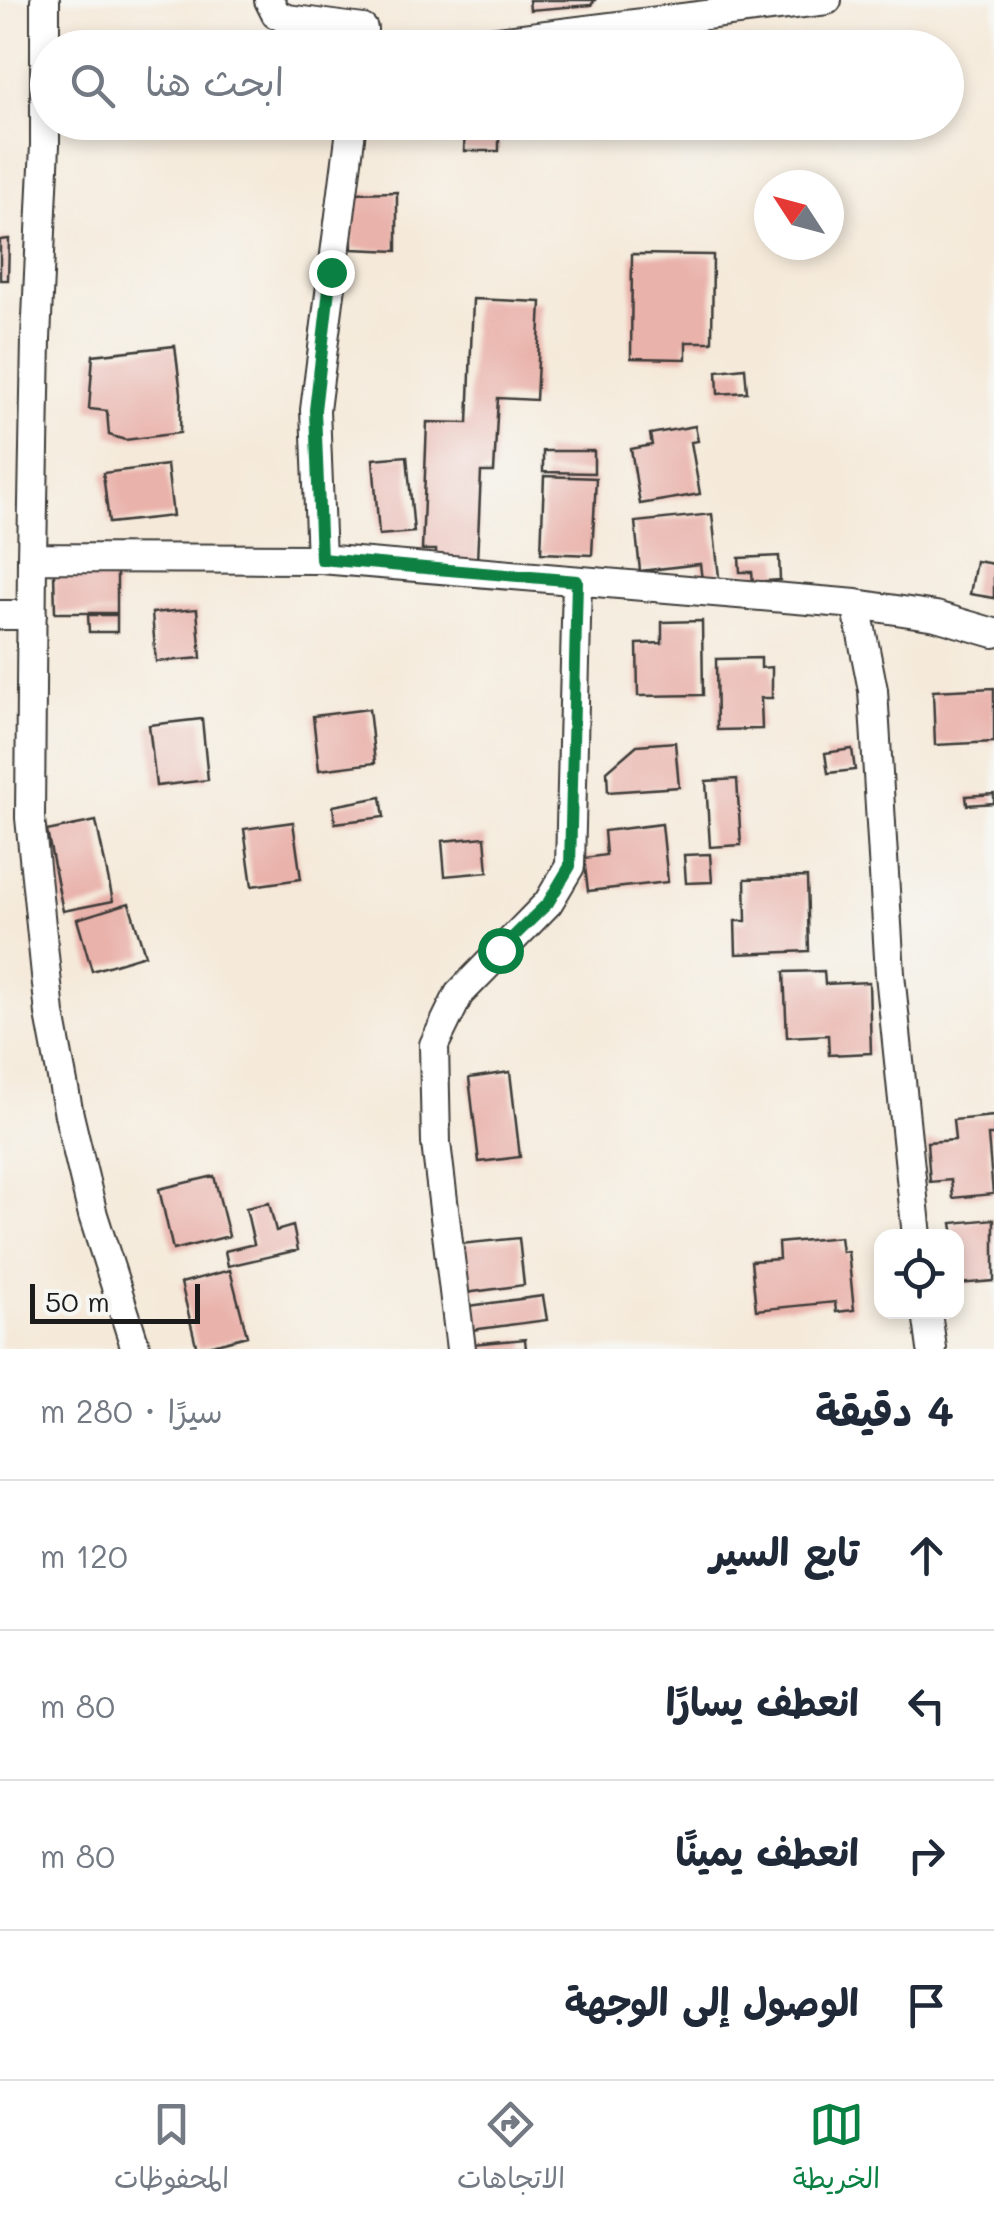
<!DOCTYPE html>
<html lang="ar">
<meta charset="utf-8">
<style>
body{margin:0;font-family:Mali,"Playpen Sans Arabic",sans-serif;background:#f2f2f3;color:#1f2937;direction:rtl}
.controls{position:absolute;right:30px;bottom:30px;display:grid;overflow:hidden;border-radius:20px;box-shadow:0 5px 15px #0003}
.controls button{width:90px;height:90px;display:grid;place-items:center;padding:0;border:0;border-bottom:2px solid #e0e1e3;background:#fff;color:#1f2937;font:50px sans-serif}
.compass{position:absolute;left:754px;top:170px;width:90px;height:90px;border-radius:50%;background:#fff;box-shadow:0 5px 15px #0003;rotate:306deg}
.scale{position:absolute;left:30px;bottom:25px;width:170px;box-sizing:border-box;padding-left:10px;border:5px solid #1c1c1c;border-top:0;font-size:28px;line-height:35px;white-space:nowrap;color:#1c1c1c;-webkit-text-stroke:8px #f6f6f2;paint-order:stroke}
.stop{position:absolute;width:30px;height:30px;margin:-22px;border:8px solid #0b8043;border-radius:50%;background:#fff}
.stop.end{background:#0b8043;border-color:#fff;box-shadow:0 2px 10px #0008}
.list{margin:0;padding:0;list-style:none}
h2{display:flex;justify-content:space-between;align-items:center;height:130px;margin:0;padding:0 40px;font-size:42px}
h2 small{font-size:32px;font-weight:400;color:#747a83}
.list li{display:grid;grid-template-columns:65px 1fr auto;gap:30px;align-items:center;box-sizing:border-box;height:150px;padding:0 40px;border-top:2px solid #e0e1e3}
.list b{display:block;font-size:38px;white-space:nowrap}
.list em{font-size:32px;font-style:normal;color:#747a83}
.icon{flex:none;width:55px;height:55px;fill:none;stroke:currentColor;stroke-width:2;stroke-linecap:round;stroke-linejoin:round}
.map{position:relative;flex:none;width:994px;height:1349px;overflow:hidden;direction:ltr}
.search{position:absolute;background:#fff;box-shadow:0 5px 15px #0003;left:30px;right:30px;top:30px;height:110px;display:flex;align-items:center;gap:25px;box-sizing:border-box;padding:0 35px;border-radius:55px;color:#747a83;font-size:38px}
.sheet{height:730px;background:#fff}
nav{display:flex;justify-content:space-around;align-items:center;box-sizing:border-box;height:140px;border-top:2px solid #e0e1e3;background:#fff;font-size:28px;color:#747a83}
nav a{display:grid;justify-items:center;gap:5px}
nav .on{color:#0b8043}
.map>svg:first-child{display:block}
</style>
<div class="map">
<svg width="994" height="1349" viewBox="0 0 994 1349">
<rect width="100%" height="100%" fill="#f6f6f2"/>
<filter id="ink" filterUnits="userSpaceOnUse"><feTurbulence type="fractalNoise" baseFrequency=".01" numOctaves="2"/><feDisplacementMap in="SourceGraphic" scale="20" xChannelSelector="R" yChannelSelector="G"/><feConvolveMatrix kernelMatrix="1 2 1 2 8 2 1 2 1" color-interpolation-filters="sRGB"/></filter>
<filter id="wash" filterUnits="userSpaceOnUse"><feTurbulence type="fractalNoise" baseFrequency=".0048" numOctaves="4" result="noise"/><feDisplacementMap in="SourceGraphic" scale="40" xChannelSelector="R" yChannelSelector="G"/><feGaussianBlur stdDeviation="2.25" result="paint"/><feColorMatrix in="noise" values="0 0 0 0 0 0 0 0 0 0 0 0 0 0 0 0 0 1.4 0 .05"/><feComposite in="paint" operator="in"/></filter>
<g filter="url(#wash)">
<rect width="100%" height="100%" fill="#f5eada"/>
<g id="blocks">
<path fill="#e9b2ab" d="M529,0H595L591,5L530,10Z
M465,126L499,127V151H464Z
M397,192V251L352,249L351,193Z
M9,239L8,280H0V240Z
M632,254L713,255L712,342H686V359L631,358Z
M473,299L541,302L536,400L498,398L494,472H481L477,562L436,560V550H422L427,422L468,423Z
M175,346L181,393L180,433L125,440L109,435L107,411L89,409L93,355Z
M745,368L747,392L718,394L717,371Z
M695,426L698,441L691,442L700,494L640,504L631,449L652,445L650,434Z
M543,451H594V473L543,472Z
M407,456L414,532L379,535L373,459Z
M167,465L173,516L109,523L103,473Z
M544,476L596,478L592,555L541,553Z
M712,514L720,586L703,588L700,564L640,571L635,522Z
M779,556L780,580L753,582L752,572H740L739,558Z
M976,561L994,564V598L970,594Z
M117,571V613H55L54,572Z
M197,609L201,658L156,662L152,613Z
M88,615H117V632H89Z
M702,621L703,695L638,696L637,644L662,643V622Z
M761,658V668L772,667V698H761L762,729L717,730L716,659Z
M994,688V742L935,745L933,691Z
M369,709L375,763L319,770L313,716Z
M202,719L208,780L156,786L149,725Z
M675,742L679,787L608,792L607,771L637,745Z
M852,749L855,770L828,773L825,753Z
M737,779L741,845L710,847L706,781Z
M994,794V803L967,805L966,796Z
M381,797L384,817L335,823L333,806Z
M96,821L113,901L63,911L47,831Z
M293,822L301,879L252,886L244,829Z
M662,824L668,882L588,891L584,858L606,855L604,831Z
M485,837L488,872L445,876L442,841Z
M710,854L712,882L686,883L684,855Z
M807,877L809,951L736,954L735,921H746L745,879Z
M129,903L145,955L92,971L77,919Z
M824,971L825,984L869,982L871,1053L829,1055L828,1035L787,1037L784,972Z
M510,1072L520,1157L479,1162L469,1078Z
M994,1116V1135H988L993,1194L953,1198L951,1180L930,1182L927,1142L955,1140L953,1120Z
M214,1176L229,1236L173,1250L159,1189Z
M269,1203L276,1231L293,1226L298,1250L228,1266L225,1251L254,1244L246,1208Z
M994,1219V1281L958,1284L956,1236H954L952,1223Z
M840,1237L842,1252L848,1251L854,1310L836,1312L835,1302L756,1310L751,1261L779,1259L778,1243Z
M519,1238L524,1285L465,1293L460,1244Z
M230,1270L247,1336L197,1349L181,1283Z
M543,1296L547,1320L471,1330L468,1306Z
M525,1339L526,1349H473L472,1344Z"/>
</g>
</g>
<g filter="url(#ink)">
<use href="#blocks" fill-opacity="0" stroke="#3d3b38" stroke-width="2.5"/>
<g fill="none" stroke-linecap="round" stroke-linejoin="round">
<defs>
<path id="minor" d="M45,0V145L36,339L32,558L30,818L50,1014L69,1115L93,1215L136,1349
M269,0L276,14L287,19L363,29L361,48
M442,48L827,0
M32,558L321,559L856,604L936,616L994,633
M321,559L315,410L352,122
M856,604L873,690L890,974L917,1236
M0,615H32
M927,1312L932,1349
M461,1349L436,1143L434,1045L459,994L548,903L570,866L577,581"/>
</defs>
<use href="#minor" stroke="#3d3b38" stroke-width="32"/>
<use href="#minor" stroke="#fff" stroke-width="28"/>
</g>
</g>
<g fill="none" stroke-linecap="round" stroke-linejoin="round" filter="url(#ink)">
<path stroke="#0b8043" stroke-width="12" d="M331,272L315,410L321,559L577,581L570,866L548,903L500,950"/>
</g>
</svg>
<div class="controls">
<button><svg class="icon" aria-label="locate" viewBox="0 0 24 24"><circle cx="12" cy="12" r="6"/><path d="M12 2v4M12 18v4M2 12h4M18 12h4"/></svg></button>
</div>
<svg class="compass" viewBox="-18 -18 36 36"><path d="M0-13l5 13h-10z" fill="#e53935"/><path d="M0 13l5-13h-10z" fill="#747a83"/></svg>
<div class="scale">50 m</div>
<div class="stop" style="left:500px;top:950px"></div>
<div class="stop end" style="left:331px;top:272px"></div>
<div class="search"><svg class="icon" aria-label="search" viewBox="0 0 24 24"><circle cx="10" cy="10" r="6"/><path d="M15 15l6 6"/></svg>ابحث هنا</div>
</div>
<section class="sheet">
<h2>4 دقيقة<small>سيرًا · 280 m</small></h2>
<ul class="list">
<li><svg class="icon" aria-label="ahead" viewBox="0 0 24 24"><path d="M12 20V5M6 11l6-6 6 6"/></svg><div><b>تابع السير</b></div><em>120 m</em></li>
<li><svg class="icon" aria-label="left" viewBox="0 0 24 24"><path d="M17 20v-9H6M10 6l-5 5 5 5"/></svg><div><b>انعطف يسارًا</b></div><em>80 m</em></li>
<li><svg class="icon" aria-label="right" viewBox="0 0 24 24"><path d="M7 20v-9h11M14 6l5 5-5 5"/></svg><div><b>انعطف يمينًا</b></div><em>80 m</em></li>
<li><svg class="icon" aria-label="arrive" viewBox="0 0 24 24"><path d="M6 21V4h12l-3 4 3 4H6"/></svg><div><b>الوصول إلى الوجهة</b></div></li>
</ul>
</section>
<nav>
<a class="on"><svg class="icon" aria-label="map" viewBox="0 0 24 24"><path d="M3 6l6-2 6 2 6-2v14l-6 2-6-2-6 2zM9 4v14M15 6v14"/></svg>الخريطة</a>
<a><svg class="icon" aria-label="directions" viewBox="0 0 24 24"><path d="M12 3l9 9-9 9-9-9zM9 14v-3h6M13 9l2 2-2 2"/></svg>الاتجاهات</a>
<a><svg class="icon" aria-label="saved" viewBox="0 0 24 24"><path d="M7 4h10v16l-5-4-5 4z"/></svg>المحفوظات</a>
</nav>
